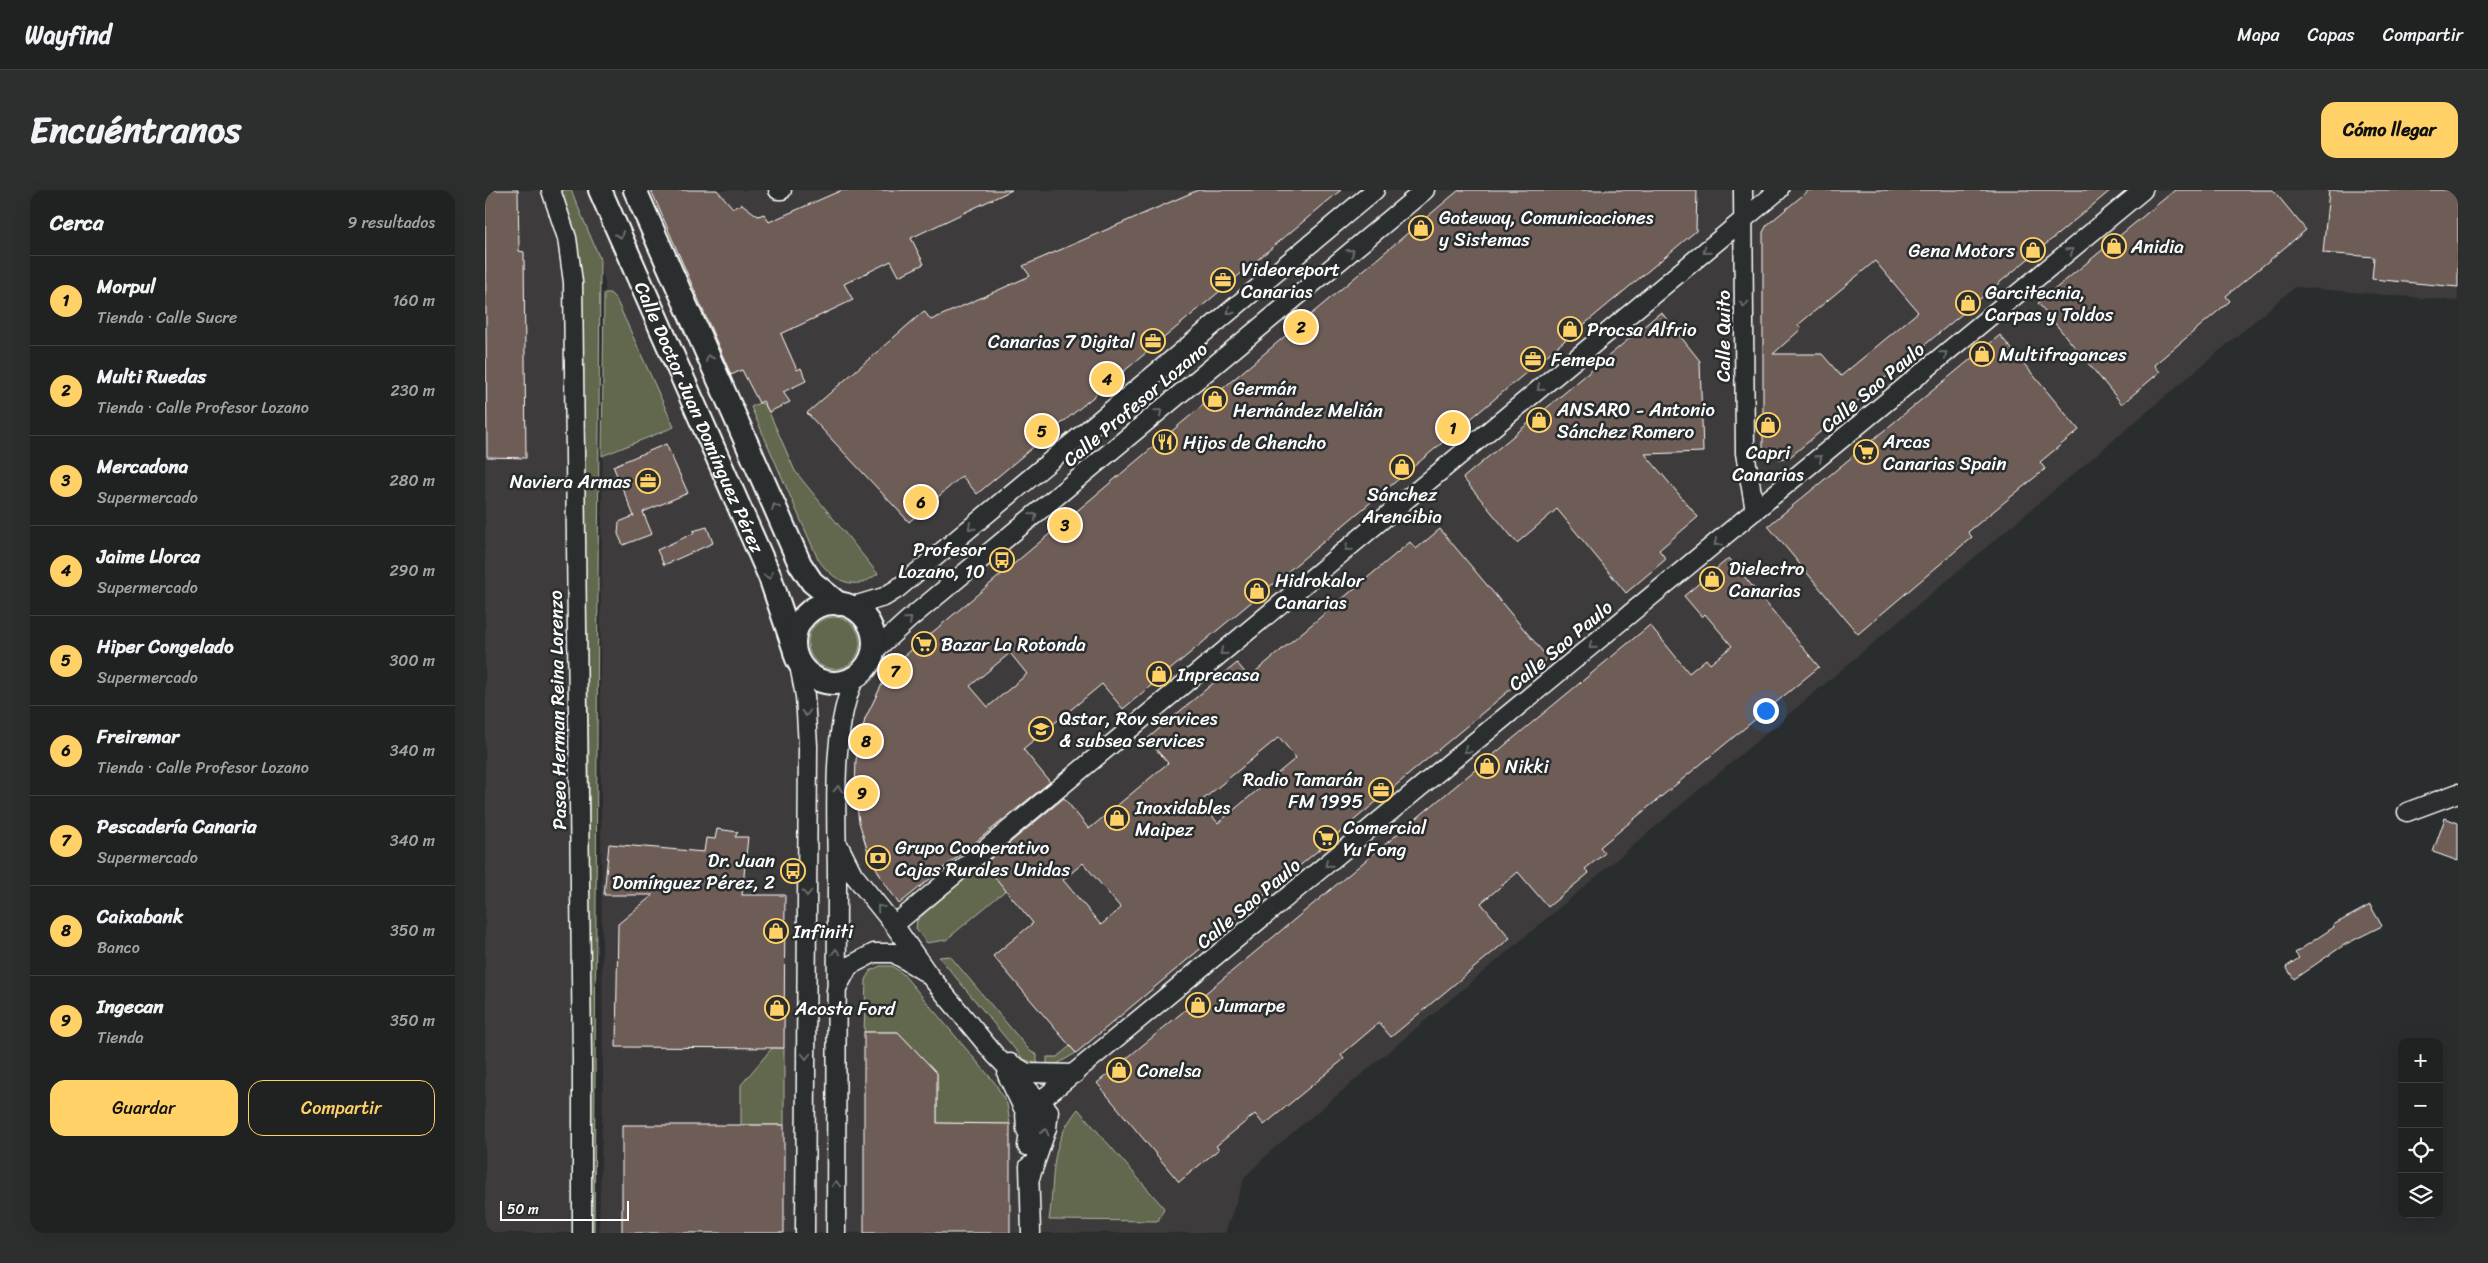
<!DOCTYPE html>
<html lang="es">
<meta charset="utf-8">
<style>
body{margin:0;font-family:Sriracha,sans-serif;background:#2d2f2f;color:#f1f3f6}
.controls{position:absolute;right:15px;bottom:15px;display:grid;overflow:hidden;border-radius:10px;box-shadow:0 5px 20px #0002}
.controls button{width:45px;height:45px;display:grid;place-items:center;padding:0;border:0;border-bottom:1px solid #3d3f40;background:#202222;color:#f1f3f6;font:25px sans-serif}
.scale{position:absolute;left:15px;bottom:12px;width:129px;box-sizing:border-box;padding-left:5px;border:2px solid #fff;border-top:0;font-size:14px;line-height:18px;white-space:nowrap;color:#fff;-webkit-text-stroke:4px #2a2d2e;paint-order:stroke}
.you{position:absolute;left:1280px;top:520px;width:18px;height:18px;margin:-12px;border:4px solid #fff;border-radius:50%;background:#1a73e8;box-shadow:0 0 0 8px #1a73e833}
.badge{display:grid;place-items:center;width:32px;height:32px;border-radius:50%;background:#ffd166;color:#111;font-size:16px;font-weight:700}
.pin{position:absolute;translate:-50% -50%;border:2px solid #fff;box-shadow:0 1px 5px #0006}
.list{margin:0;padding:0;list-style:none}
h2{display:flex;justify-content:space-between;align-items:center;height:65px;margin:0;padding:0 20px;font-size:21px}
h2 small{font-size:16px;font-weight:400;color:#a2a4a5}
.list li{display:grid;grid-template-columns:32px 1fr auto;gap:15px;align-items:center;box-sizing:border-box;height:90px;padding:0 20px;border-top:1px solid #3d3f40}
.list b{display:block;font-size:19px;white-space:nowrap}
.list p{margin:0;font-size:16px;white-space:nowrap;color:#a2a4a5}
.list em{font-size:16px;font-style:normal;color:#a2a4a5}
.actions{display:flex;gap:10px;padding:15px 20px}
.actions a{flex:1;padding:11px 0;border:1px solid #ffd166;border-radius:15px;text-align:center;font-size:18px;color:#ffd166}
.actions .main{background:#ffd166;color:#111}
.icon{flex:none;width:28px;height:28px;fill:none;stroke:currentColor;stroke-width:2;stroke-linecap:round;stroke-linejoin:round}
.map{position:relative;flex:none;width:1973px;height:1043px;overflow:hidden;border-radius:15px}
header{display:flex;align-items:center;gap:30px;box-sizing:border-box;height:70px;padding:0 25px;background:#202222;border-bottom:1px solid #3d3f40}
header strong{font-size:24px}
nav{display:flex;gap:28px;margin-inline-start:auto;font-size:18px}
.intro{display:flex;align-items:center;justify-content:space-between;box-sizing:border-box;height:120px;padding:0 30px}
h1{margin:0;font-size:35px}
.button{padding:12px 22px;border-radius:15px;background:#ffd166;color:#111;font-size:18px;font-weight:700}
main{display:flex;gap:30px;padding:0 30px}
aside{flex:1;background:#202222;border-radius:15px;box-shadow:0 5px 20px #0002}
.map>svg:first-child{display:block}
</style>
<header>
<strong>Wayfind</strong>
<nav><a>Mapa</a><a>Capas</a><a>Compartir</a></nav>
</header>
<div class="intro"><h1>Encuéntranos</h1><a class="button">Cómo llegar</a></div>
<main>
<aside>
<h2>Cerca<small>9 resultados</small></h2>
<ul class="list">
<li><span class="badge">1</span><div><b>Morpul</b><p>Tienda · Calle Sucre</p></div><em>160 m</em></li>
<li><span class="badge">2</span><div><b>Multi Ruedas</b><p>Tienda · Calle Profesor Lozano</p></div><em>230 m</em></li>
<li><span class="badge">3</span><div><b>Mercadona</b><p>Supermercado</p></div><em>280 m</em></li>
<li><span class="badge">4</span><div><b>Jaime Llorca</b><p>Supermercado</p></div><em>290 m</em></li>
<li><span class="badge">5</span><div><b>Hiper Congelado</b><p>Supermercado</p></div><em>300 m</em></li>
<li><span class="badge">6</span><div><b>Freiremar</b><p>Tienda · Calle Profesor Lozano</p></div><em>340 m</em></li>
<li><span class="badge">7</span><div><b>Pescadería Canaria</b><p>Supermercado</p></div><em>340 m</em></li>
<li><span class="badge">8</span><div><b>Caixabank</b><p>Banco</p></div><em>350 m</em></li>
<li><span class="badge">9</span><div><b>Ingecan</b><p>Tienda</p></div><em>350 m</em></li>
</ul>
<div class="actions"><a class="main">Guardar</a><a>Compartir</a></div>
</aside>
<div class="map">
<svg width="1973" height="1043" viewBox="0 0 1973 1043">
<rect width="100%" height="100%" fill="#2a2d2e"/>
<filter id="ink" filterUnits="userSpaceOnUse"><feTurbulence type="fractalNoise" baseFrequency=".02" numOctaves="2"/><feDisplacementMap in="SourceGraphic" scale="10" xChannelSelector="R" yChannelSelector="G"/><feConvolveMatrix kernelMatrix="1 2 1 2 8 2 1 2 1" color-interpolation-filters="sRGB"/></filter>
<g filter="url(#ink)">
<path fill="#3e3b3a" d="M0,0H1973V111L1810,97L787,960L760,987L740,1043H114L118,894L115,480L120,93L115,72L109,1043H0Z"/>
<path fill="#62684e" stroke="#b0b4a6" d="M74,0H86L115,69L109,1043H104V570L96,128Z
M119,103H125L131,109L189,237L117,266Z
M274,213L279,214L284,222L310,281L393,384C389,386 383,391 379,392C359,398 341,383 332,367L266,217Z
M323 453a26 26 0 1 1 52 0a26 26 0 1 1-52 0Z
M498,673L521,700L461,750L442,753L431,739L432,730Z
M465,766L545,861L552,865V874L538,869L454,767Z
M395,776H407L418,784L510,893L522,914L525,934L452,933V883L413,842H379L381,790L385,781Z
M585,856L591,863L572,874L562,875V867H572Z
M287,858H299V935H256V895Z
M593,919L679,1018L673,1031L564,1030C571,985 562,957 593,919Z"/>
<path fill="#6e5d56" stroke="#fff" fill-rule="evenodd" d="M0,0H33L34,61L39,62L41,268L2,267Z
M166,0H232L248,18L257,14L273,26L279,24L284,32L357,0H527L426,48L439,74L414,86L406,71L359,94L368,110L296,144L312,180L316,178L321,191L298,202L305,212L284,222L278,211L274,213L257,180L246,185Z
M713,0H856L492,304L477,286L424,332L322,223L439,121L446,130L545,86L538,76Z
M974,0H1212L1211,41L638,519L617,494L538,559L565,592L414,714L397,689L383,662L374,632L370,601L371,570L380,529L399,490L412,472ZM525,463L542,484L503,517L485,496Z
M1324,0H1626L1305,267L1294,269L1278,257V42L1282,35ZM1390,71L1433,122L1356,186L1337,164H1288L1316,139L1313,135Z
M1690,0H1788L1821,40L1741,106L1745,111L1669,175L1675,182L1637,214L1553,113Z
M1844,0H1973V97L1887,89L1889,67L1838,63Z
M1176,122L1215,171L1218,262L1160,264L1213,327L1174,360L1181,369L1141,403L1072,319L1032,353L978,288Z
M1515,145L1594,240L1555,272L1560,279L1483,342L1487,347L1373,444L1283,336Z
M181,254L203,303L158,322L167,344L138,355L133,344L134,332L149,326L128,276Z
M222,337L228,353L179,375L172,360L209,343L208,341Z
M955,339L1063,468L591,863L508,766L548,733L499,674L579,608L604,639L683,573L662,549L752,473L764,487L925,352L931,359ZM794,547L811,568L733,633L715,612ZM598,673L636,718L616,735L578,690Z
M1244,368L1334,477L1115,657L1120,663L1100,679L1104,683L1063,717L1033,682L996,713L1025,748L906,847L894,833L856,865L859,869L779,935L770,924L731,956L734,959L694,992L612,893L1165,435L1204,483L1221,469L1225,474L1247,456L1220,424L1217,427L1199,406Z
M1960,628L1973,633V671L1948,662Z
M232,639L253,642L250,647H263L257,705H300L299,858L131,857L133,734L168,705H119L124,654L219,662L221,648L230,649Z
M1885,715L1897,736L1859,755L1809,789L1801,777L1814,768L1810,763L1849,737L1848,735Z
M379,842H413L452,883V933L525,934V1043H379Z
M137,935H299V1043H137Z"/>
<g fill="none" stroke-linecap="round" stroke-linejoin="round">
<defs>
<path id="minor" d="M66,0L82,48L88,92L97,869V1043
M293,0H297
M1258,0L1260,263L1270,321
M365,417L399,407L412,399L890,0
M388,462L423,430L940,0
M314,475L320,506L323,556L320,1043
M1922,622L1973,603
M354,656L368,684L409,735L444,785L510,865L564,921L562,938L545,988
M409,735L1294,0
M351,800L364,776L389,763H409L438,781
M525,873L542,883L590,884
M522,885L540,922L541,940
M542,956L546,929L555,911L1658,0
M544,976L546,1043
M351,1043C351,924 351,805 352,687C352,629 345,539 370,488"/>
<g id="tertiary">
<path id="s1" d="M115,0L285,387L308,455"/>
<path d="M150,0L315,374L327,392L354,414"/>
<circle cx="349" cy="453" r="40"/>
</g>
</defs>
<use href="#minor" stroke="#fff" stroke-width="21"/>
<use href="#tertiary" stroke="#fff" stroke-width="26"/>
<use href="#minor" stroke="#2a2d2e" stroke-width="18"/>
<use href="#tertiary" stroke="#2a2d2e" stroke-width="22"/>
</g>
<defs><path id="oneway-chevron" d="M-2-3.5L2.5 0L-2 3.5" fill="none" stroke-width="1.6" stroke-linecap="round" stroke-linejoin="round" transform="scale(1.25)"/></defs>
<g stroke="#6a6c6d">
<use href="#oneway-chevron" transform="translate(135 45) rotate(66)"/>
<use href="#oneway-chevron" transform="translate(1221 61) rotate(140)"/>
<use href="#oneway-chevron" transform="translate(1585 61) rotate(-40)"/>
<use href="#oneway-chevron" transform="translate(866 62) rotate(-40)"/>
<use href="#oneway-chevron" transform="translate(1259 114) rotate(90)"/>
<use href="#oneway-chevron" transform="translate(745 121) rotate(140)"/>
<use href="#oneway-chevron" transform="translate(1459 164) rotate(-40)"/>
<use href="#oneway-chevron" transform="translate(224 168) rotate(-114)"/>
<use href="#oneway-chevron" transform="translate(1055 198) rotate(140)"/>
<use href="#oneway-chevron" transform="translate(674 222) rotate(-40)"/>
<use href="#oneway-chevron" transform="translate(1334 268) rotate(-40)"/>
<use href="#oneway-chevron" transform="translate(290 317) rotate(-114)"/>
<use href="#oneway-chevron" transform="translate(549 326) rotate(-40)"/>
<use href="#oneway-chevron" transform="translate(486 337) rotate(140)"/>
<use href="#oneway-chevron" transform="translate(1232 353) rotate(140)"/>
<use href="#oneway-chevron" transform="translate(863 358) rotate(140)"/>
<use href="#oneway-chevron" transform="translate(284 386) rotate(68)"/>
<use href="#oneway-chevron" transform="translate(424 430) rotate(-41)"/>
<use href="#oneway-chevron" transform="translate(1107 456) rotate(140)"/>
<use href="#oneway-chevron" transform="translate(738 462) rotate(140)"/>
<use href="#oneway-chevron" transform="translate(321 523) rotate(87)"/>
<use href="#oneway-chevron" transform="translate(982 560) rotate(140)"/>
<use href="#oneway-chevron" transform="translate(353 599) rotate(-89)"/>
<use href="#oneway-chevron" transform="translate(843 674) rotate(140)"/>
<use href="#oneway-chevron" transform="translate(322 703) rotate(90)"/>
<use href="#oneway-chevron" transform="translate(395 718) rotate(-130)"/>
<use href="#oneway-chevron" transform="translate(351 762) rotate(-90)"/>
<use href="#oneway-chevron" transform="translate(321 866) rotate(90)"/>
<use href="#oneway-chevron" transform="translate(560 942) rotate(-75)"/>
<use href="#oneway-chevron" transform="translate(351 994) rotate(-90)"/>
</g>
</g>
<defs>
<symbol id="shop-ring" viewBox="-11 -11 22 22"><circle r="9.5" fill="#2a2d2e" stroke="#ffd166" stroke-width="1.5"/><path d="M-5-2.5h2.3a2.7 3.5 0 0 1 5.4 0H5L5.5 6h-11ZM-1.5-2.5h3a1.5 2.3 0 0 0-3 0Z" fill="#ffd166"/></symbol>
<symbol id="office-ring" viewBox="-11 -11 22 22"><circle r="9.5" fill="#2a2d2e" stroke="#ffd166" stroke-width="1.5"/><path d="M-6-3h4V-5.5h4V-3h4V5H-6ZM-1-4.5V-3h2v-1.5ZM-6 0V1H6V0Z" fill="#ffd166"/></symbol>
<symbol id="restaurant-ring" viewBox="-11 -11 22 22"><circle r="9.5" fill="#2a2d2e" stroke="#ffd166" stroke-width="1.5"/><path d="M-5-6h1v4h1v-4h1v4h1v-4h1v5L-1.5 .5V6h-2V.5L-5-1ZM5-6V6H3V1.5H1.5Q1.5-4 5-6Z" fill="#ffd166"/></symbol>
<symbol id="supermarket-ring" viewBox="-11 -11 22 22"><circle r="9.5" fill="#2a2d2e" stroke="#ffd166" stroke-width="1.5"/><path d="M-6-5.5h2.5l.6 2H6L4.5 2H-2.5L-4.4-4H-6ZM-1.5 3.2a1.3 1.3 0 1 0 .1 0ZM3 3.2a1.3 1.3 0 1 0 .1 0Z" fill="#ffd166"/></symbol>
<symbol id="bus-ring" viewBox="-11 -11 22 22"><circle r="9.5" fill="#2a2d2e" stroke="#ffd166" stroke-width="1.5"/><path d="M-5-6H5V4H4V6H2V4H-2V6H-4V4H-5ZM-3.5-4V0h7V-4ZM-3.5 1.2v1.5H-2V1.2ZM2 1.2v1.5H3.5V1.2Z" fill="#ffd166"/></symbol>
<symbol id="university-ring" viewBox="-11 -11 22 22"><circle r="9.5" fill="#2a2d2e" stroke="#ffd166" stroke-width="1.5"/><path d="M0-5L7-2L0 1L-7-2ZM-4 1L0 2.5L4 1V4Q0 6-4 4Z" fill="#ffd166"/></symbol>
<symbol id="bank-ring" viewBox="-11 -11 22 22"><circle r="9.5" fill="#2a2d2e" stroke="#ffd166" stroke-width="1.5"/><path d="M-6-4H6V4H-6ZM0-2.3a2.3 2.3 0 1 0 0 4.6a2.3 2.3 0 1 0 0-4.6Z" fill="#ffd166"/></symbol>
</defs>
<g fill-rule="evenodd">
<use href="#shop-ring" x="922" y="24" width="28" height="28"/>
<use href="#shop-ring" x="1615" y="42" width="28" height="28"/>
<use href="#shop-ring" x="1534" y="46" width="28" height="28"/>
<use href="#office-ring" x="724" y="76" width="28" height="28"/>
<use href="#shop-ring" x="1469" y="99" width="28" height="28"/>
<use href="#shop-ring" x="1071" y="125" width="28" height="28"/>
<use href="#office-ring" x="654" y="137" width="28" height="28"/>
<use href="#shop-ring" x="1483" y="150" width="28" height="28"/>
<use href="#office-ring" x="1034" y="155" width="28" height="28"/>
<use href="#shop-ring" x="716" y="195" width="28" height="28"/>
<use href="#shop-ring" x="1040" y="216" width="28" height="28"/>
<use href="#shop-ring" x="1269" y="221" width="28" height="28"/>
<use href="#restaurant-ring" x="666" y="238" width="28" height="28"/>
<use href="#supermarket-ring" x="1367" y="248" width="28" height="28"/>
<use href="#shop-ring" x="903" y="263" width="28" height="28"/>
<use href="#office-ring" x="149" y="277" width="28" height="28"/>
<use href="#bus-ring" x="503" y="356" width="28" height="28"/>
<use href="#shop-ring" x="1213" y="375" width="28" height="28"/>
<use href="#shop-ring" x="758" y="387" width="28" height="28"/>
<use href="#supermarket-ring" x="425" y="440" width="28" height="28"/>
<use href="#shop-ring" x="660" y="470" width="28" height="28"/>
<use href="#university-ring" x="542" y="525" width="28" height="28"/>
<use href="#shop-ring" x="988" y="562" width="28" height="28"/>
<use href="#office-ring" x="882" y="586" width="28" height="28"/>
<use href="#shop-ring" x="618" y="614" width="28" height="28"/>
<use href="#supermarket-ring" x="827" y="634" width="28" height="28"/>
<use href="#bank-ring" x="379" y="654" width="28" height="28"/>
<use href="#bus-ring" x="294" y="667" width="28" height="28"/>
<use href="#shop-ring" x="277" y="727" width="28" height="28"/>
<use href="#shop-ring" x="699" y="801" width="28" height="28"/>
<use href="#shop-ring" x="278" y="804" width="28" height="28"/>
<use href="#shop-ring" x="620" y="866" width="28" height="28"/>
</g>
<g text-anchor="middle" stroke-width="5" stroke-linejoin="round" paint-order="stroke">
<g font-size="19" fill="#fff" stroke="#2a2d2e" text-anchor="start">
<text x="954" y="34">Gateway, Comunicaciones<tspan x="954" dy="22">y Sistemas</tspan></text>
<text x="1646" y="63">Anidia</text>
<text x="1530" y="67" text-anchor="end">Gena Motors</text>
<text x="756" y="86">Videoreport<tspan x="756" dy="22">Canarias</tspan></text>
<text x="1500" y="109">Garcitecnia,<tspan x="1500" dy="22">Carpas y Toldos</tspan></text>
<text x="1102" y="146">Procsa Alfrio</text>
<text x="650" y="158" text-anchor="end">Canarias 7 Digital</text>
<text x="1514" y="171">Multifragances</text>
<text x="1066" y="176">Femepa</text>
<text x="748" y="205">Germán<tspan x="748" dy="22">Hernández Melián</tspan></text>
<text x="1072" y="226">ANSARO - Antonio<tspan x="1072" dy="22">Sánchez Romero</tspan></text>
<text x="1398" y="258">Arcas<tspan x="1398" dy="22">Canarias Spain</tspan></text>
<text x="698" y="259">Hijos de Chencho</text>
<text x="1283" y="269" text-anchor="middle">Capri<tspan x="1283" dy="22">Canarias</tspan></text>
<text x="146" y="298" text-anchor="end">Naviera Armas</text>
<text x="917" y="311" text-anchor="middle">Sánchez<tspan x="917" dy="22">Arencibia</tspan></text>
<text x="500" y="366" text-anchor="end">Profesor<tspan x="500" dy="22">Lozano, 10</tspan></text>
<text x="1244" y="385">Dielectro<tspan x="1244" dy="22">Canarias</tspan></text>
<text x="790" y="397">Hidrokalor<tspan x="790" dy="22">Canarias</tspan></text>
<text x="456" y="461">Bazar La Rotonda</text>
<text x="692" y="491">Inprecasa</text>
<text x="574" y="535">Qstar, Rov services<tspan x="574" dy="22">&amp; subsea services</tspan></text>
<text x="1020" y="583">Nikki</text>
<text x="878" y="596" text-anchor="end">Radio Tamarán<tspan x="878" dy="22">FM 1995</tspan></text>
<text x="650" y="624">Inoxidables<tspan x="650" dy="22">Maipez</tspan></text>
<text x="858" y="644">Comercial<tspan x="858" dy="22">Yu Fong</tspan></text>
<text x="410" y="664">Grupo Cooperativo<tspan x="410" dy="22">Cajas Rurales Unidas</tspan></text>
<text x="290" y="677" text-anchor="end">Dr. Juan<tspan x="290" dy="22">Domínguez Pérez, 2</tspan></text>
<text x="308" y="748">Infiniti</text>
<text x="730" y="822">Jumarpe</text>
<text x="310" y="825">Acosta Ford</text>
<text x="652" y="887">Conelsa</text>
</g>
<g font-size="19" fill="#fff" stroke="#2a2d2e">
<text transform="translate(1238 146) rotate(-90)" y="7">Calle Quito</text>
<text transform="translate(1387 197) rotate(-40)" y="7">Calle Sao Paulo</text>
<text transform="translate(650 214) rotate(-40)" y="7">Calle Profesor Lozano</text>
<text dy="7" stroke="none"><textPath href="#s1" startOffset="248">Calle Doctor Juan Domínguez Pérez</textPath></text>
<text transform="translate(1075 455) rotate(-40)" y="7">Calle Sao Paulo</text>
<text transform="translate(72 520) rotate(-91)" y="7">Paseo Herman Reina Lorenzo</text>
<text transform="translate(763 713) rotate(-40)" y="7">Calle Sao Paulo</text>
</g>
</g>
</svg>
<div class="controls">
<button>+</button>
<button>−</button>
<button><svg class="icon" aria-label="locate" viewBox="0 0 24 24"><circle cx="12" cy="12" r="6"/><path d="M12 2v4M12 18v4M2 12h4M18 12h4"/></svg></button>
<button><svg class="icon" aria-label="layers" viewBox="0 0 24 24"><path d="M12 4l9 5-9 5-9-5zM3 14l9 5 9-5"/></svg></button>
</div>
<div class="scale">50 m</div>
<div class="you"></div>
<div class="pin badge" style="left:968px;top:238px">1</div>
<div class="pin badge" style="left:816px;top:137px">2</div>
<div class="pin badge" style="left:580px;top:335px">3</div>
<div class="pin badge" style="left:622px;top:189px">4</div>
<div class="pin badge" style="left:557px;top:241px">5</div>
<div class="pin badge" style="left:436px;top:312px">6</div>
<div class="pin badge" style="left:410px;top:481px">7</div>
<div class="pin badge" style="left:381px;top:551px">8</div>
<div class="pin badge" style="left:377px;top:603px">9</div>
</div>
</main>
